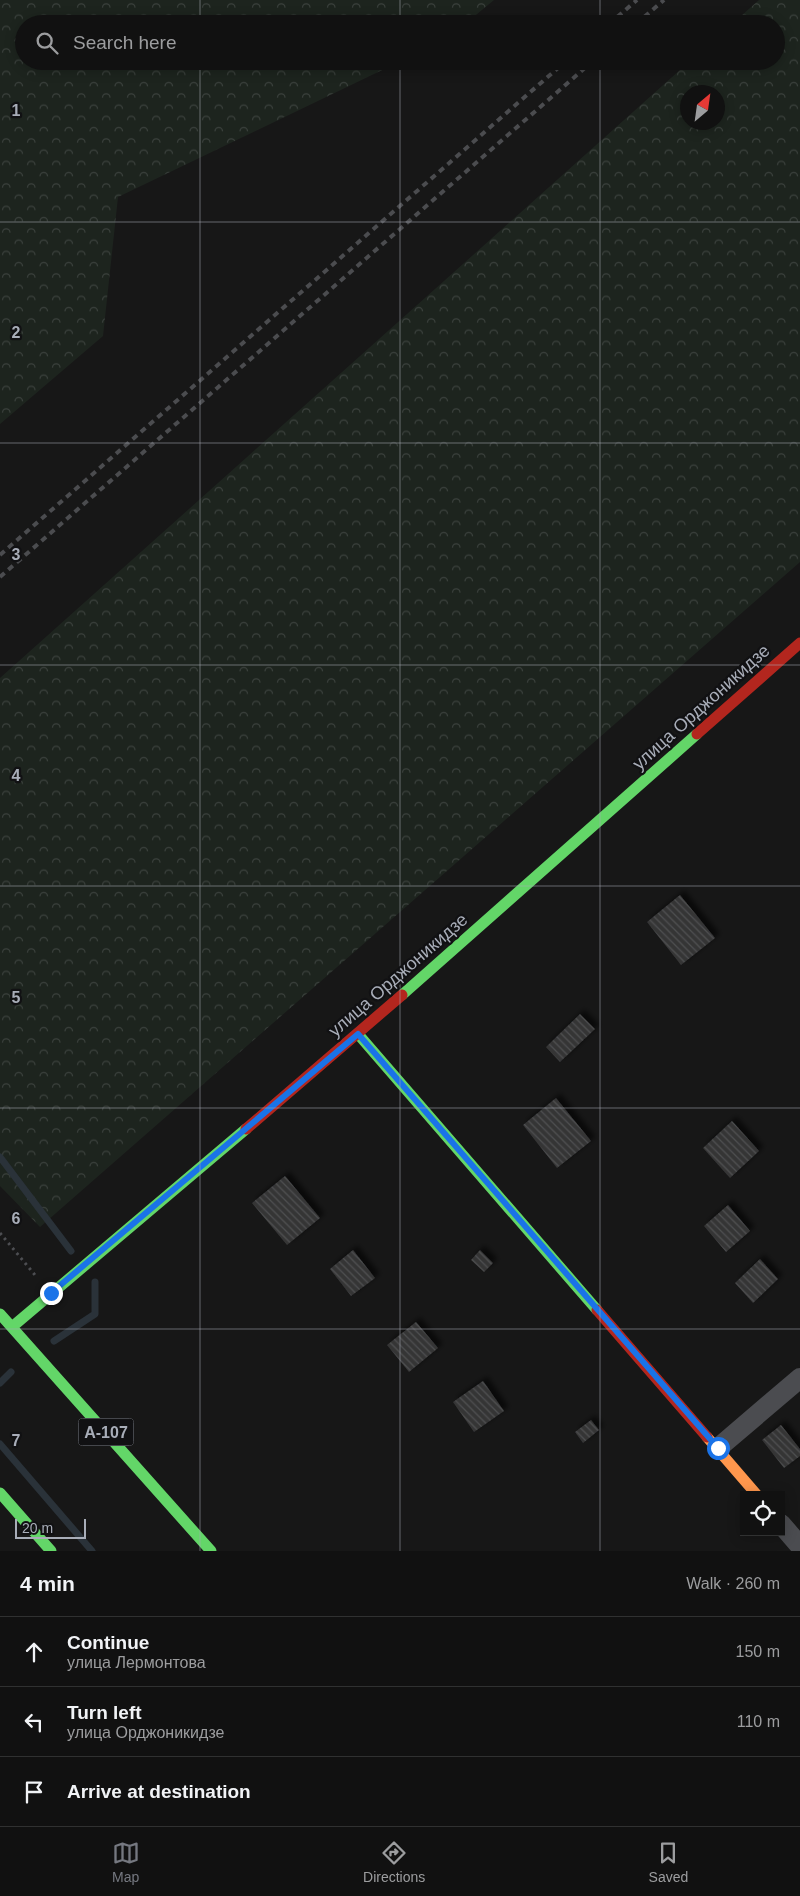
<!DOCTYPE html>
<meta charset="utf-8">
<style>
body{margin:0;font-family:Helvetica,sans-serif;background:#1a1a1a;color:#f1f3f6}
.controls{position:absolute;right:15px;bottom:15px;display:grid;overflow:hidden;border-radius:0px;box-shadow:0 2px 12px #0003}
.controls button{width:45px;height:45px;display:grid;place-items:center;padding:0;border:0;border-bottom:1px solid #303131;background:#111;color:#f1f3f6;font:25px sans-serif}
.compass{position:absolute;left:680px;top:85px;width:45px;height:45px;border-radius:50%;background:#111;box-shadow:0 2px 12px #0003;rotate:29deg}
.scale{position:absolute;left:15px;bottom:12px;width:71px;box-sizing:border-box;padding-left:5px;border:2px solid #a8adb8;border-top:0;font-size:14px;line-height:18px;white-space:nowrap;color:#a8adb8;-webkit-text-stroke:4px #111113;paint-order:stroke}
.stop{position:absolute;width:15px;height:15px;margin:-11px;border:4px solid #1a73e8;border-radius:50%;background:#fff}
.stop.end{background:#1a73e8;border-color:#fff;box-shadow:0 1px 5px #0008}
.list{margin:0;padding:0;list-style:none}
h2{display:flex;justify-content:space-between;align-items:center;height:65px;margin:0;padding:0 20px;font-size:21px}
h2 small{font-size:16px;font-weight:400;color:#9c9d9f}
.list li{display:grid;grid-template-columns:32px 1fr auto;gap:15px;align-items:center;box-sizing:border-box;height:70px;padding:0 20px;border-top:1px solid #303131}
.list b{display:block;font-size:19px;white-space:nowrap}
.list p{margin:0;font-size:16px;white-space:nowrap;color:#9c9d9f}
.list em{font-size:16px;font-style:normal;color:#9c9d9f}
.icon{flex:none;width:28px;height:28px;fill:none;stroke:currentColor;stroke-width:2;stroke-linecap:round;stroke-linejoin:round}
.map{position:relative;flex:none;width:800px;height:1551px;overflow:hidden}
.search{position:absolute;background:#111;box-shadow:0 2px 12px #0003;left:15px;right:15px;top:15px;height:55px;display:flex;align-items:center;gap:12px;box-sizing:border-box;padding:0 18px;border-radius:28px;color:#9c9d9f;font-size:19px}
.sheet{height:275px;background:#111}
nav{display:flex;justify-content:space-around;align-items:center;box-sizing:border-box;height:70px;border-top:1px solid #303131;background:#111;font-size:14px;color:#9c9d9f}
nav a{display:grid;justify-items:center;gap:2px}
nav .on{color:#757880}
.map>svg:first-child{display:block}
</style>
<div class="map">
<svg width="800" height="1551" viewBox="0 0 800 1551">
<defs>
<pattern id="forest-crowns" width="20" height="18" patternUnits="userSpaceOnUse" patternTransform="scale(1.25)"><rect width="20" height="18" fill="#1d241e"/><path d="M2 6a3 3 0 1 1 6 0M12 15a3 3 0 1 1 6 0" fill="none" stroke="#3b413d"/></pattern>
<pattern id="building-back-hatch" width="6" height="6" patternUnits="userSpaceOnUse" patternTransform="scale(1.25)"><rect width="6" height="6" fill="#353536"/><path d="M-1 5l2 2M0 0l6 6M5-1l2 2" fill="none" stroke="#4f5051"/></pattern>
<filter id="shadow"><feDropShadow dx="4.5" dy="-4.5" stdDeviation="2.5" flood-color="#0009"/></filter>
</defs>
<rect width="100%" height="100%" fill="#171717"/>
<path fill="url(#forest-crowns)" fill-rule="evenodd" d="M0,0H494L465,24H24V61H401L118,197L103,336L0,424Z
M759,0H800V562L40,1227L0,1186V678L690,61H776V24H732ZM688,92H718V122H688Z"/>
<g fill="none" stroke-linecap="round" stroke-linejoin="round">
<path stroke="#2a3239" stroke-width="7" d="M0,1157L71,1251
M54,1341L95,1314V1282
M0,1383L11,1372
M0,1444L92,1551"/>
</g>
<path fill="url(#building-back-hatch)" filter="url(#shadow)" d="M680,895L715,938L681,965L647,922Z
M580,1014L595,1029L560,1062L546,1047Z
M556,1098L591,1141L557,1168L523,1125Z
M732,1121L759,1151L730,1178L703,1148Z
M285,1176L320,1218L287,1245L252,1203Z
M728,1205L750,1231L726,1252L704,1226Z
M353,1250L375,1278L351,1296L330,1269Z
M480,1250L493,1263L484,1272L471,1260Z
M760,1259L778,1279L753,1303L735,1283Z
M416,1322L438,1348L409,1372L387,1345Z
M483,1381L504,1411L474,1432L453,1402Z
M591,1420L599,1430L583,1443L575,1432Z
M781,1425L800,1449V1456L784,1468L762,1440Z"/>
<g fill="none" stroke-linecap="round" stroke-linejoin="round">
<path stroke="#4d4e52" stroke-width="3" stroke-dasharray="2.5 4" stroke-linecap="butt" d="M0,1233L35,1275"/>
<path stroke="#4b4c50" stroke-width="20" d="M718,1448L800,1378
M781,1524L800,1546"/>
<path stroke="#63d668" stroke-width="11" d="M402,995L697,734
M358,1034L597,1310
M0,1314L211,1551
M12,1327L246,1129
M0,1493L51,1551"/>
<path stroke="#ff974d" stroke-width="11" d="M707,1437L757,1495"/>
<path stroke="#b3261e" stroke-width="11" d="M697,734L800,643
M246,1129L402,995
M597,1310L707,1437"/>
<path stroke="#4b4c4f" stroke-width="4" stroke-dasharray="6 5" stroke-linecap="butt" d="M609,24L637,0
M636,24L664,0
M0,555L566,61
M0,577L593,61"/>
</g>
<g fill="none" stroke-linecap="round" stroke-linejoin="round">
<path stroke="#1a73e8" stroke-width="6" d="M51,1293L358,1034L718,1448"/>
</g>
<path fill="none" stroke="#a8adb8" stroke-width="1" stroke-opacity="0.55" d="M200,0V24M400,0V24M600,0V24M200,61V1551M400,61V1551M600,61V1551M0,222H800M0,443H800M0,665H800M0,886H800M0,1108H800M0,1329H800"/>
<g text-anchor="middle" stroke-width="4.5" stroke-linejoin="round" paint-order="stroke">
<rect fill="#111113" stroke="#7b7e86" stroke-width="1" x="78.5" y="1418.5" width="55" height="27" rx="4"/>
<g font-size="16" font-weight="bold" fill="#a8adb8">
<text x="106" y="1438">А-107</text>
</g>
<g font-size="18" fill="#a8adb8" stroke="#111113">
<text transform="translate(701 707) rotate(-42)" y="6">улица Орджоникидзе</text>
<text transform="translate(398 975) rotate(-41)" y="6">улица Орджоникидзе</text>
</g>
</g>
<g font-size="16" text-anchor="middle" font-weight="bold" fill="#a8adb8" stroke="#111113" stroke-width="4.5" stroke-linejoin="round" paint-order="stroke">
<text x="16" y="116">1</text>
<text x="16" y="338">2</text>
<text x="16" y="560">3</text>
<text x="16" y="781">4</text>
<text x="16" y="1003">5</text>
<text x="16" y="1224">6</text>
<text x="16" y="1446">7</text>
</g>
</svg>
<div class="controls">
<button><svg class="icon" aria-label="locate" viewBox="0 0 24 24"><circle cx="12" cy="12" r="6"/><path d="M12 2v4M12 18v4M2 12h4M18 12h4"/></svg></button>
</div>
<svg class="compass" viewBox="-18 -18 36 36"><path d="M0-13l5 13h-10z" fill="#e53935"/><path d="M0 13l5-13h-10z" fill="#9c9d9f"/></svg>
<div class="scale">20 m</div>
<div class="stop" style="left:718px;top:1448px"></div>
<div class="stop end" style="left:51px;top:1293px"></div>
<div class="search"><svg class="icon" aria-label="search" viewBox="0 0 24 24"><circle cx="10" cy="10" r="6"/><path d="M15 15l6 6"/></svg>Search here</div>
</div>
<section class="sheet">
<h2>4 min<small>Walk · 260 m</small></h2>
<ul class="list">
<li><svg class="icon" aria-label="ahead" viewBox="0 0 24 24"><path d="M12 20V5M6 11l6-6 6 6"/></svg><div><b>Continue</b><p>улица Лермонтова</p></div><em>150 m</em></li>
<li><svg class="icon" aria-label="left" viewBox="0 0 24 24"><path d="M17 20v-9H6M10 6l-5 5 5 5"/></svg><div><b>Turn left</b><p>улица Орджоникидзе</p></div><em>110 m</em></li>
<li><svg class="icon" aria-label="arrive" viewBox="0 0 24 24"><path d="M6 21V4h12l-3 4 3 4H6"/></svg><div><b>Arrive at destination</b></div></li>
</ul>
</section>
<nav>
<a class="on"><svg class="icon" aria-label="map" viewBox="0 0 24 24"><path d="M3 6l6-2 6 2 6-2v14l-6 2-6-2-6 2zM9 4v14M15 6v14"/></svg>Map</a>
<a><svg class="icon" aria-label="directions" viewBox="0 0 24 24"><path d="M12 3l9 9-9 9-9-9zM9 14v-3h6M13 9l2 2-2 2"/></svg>Directions</a>
<a><svg class="icon" aria-label="saved" viewBox="0 0 24 24"><path d="M7 4h10v16l-5-4-5 4z"/></svg>Saved</a>
</nav>
